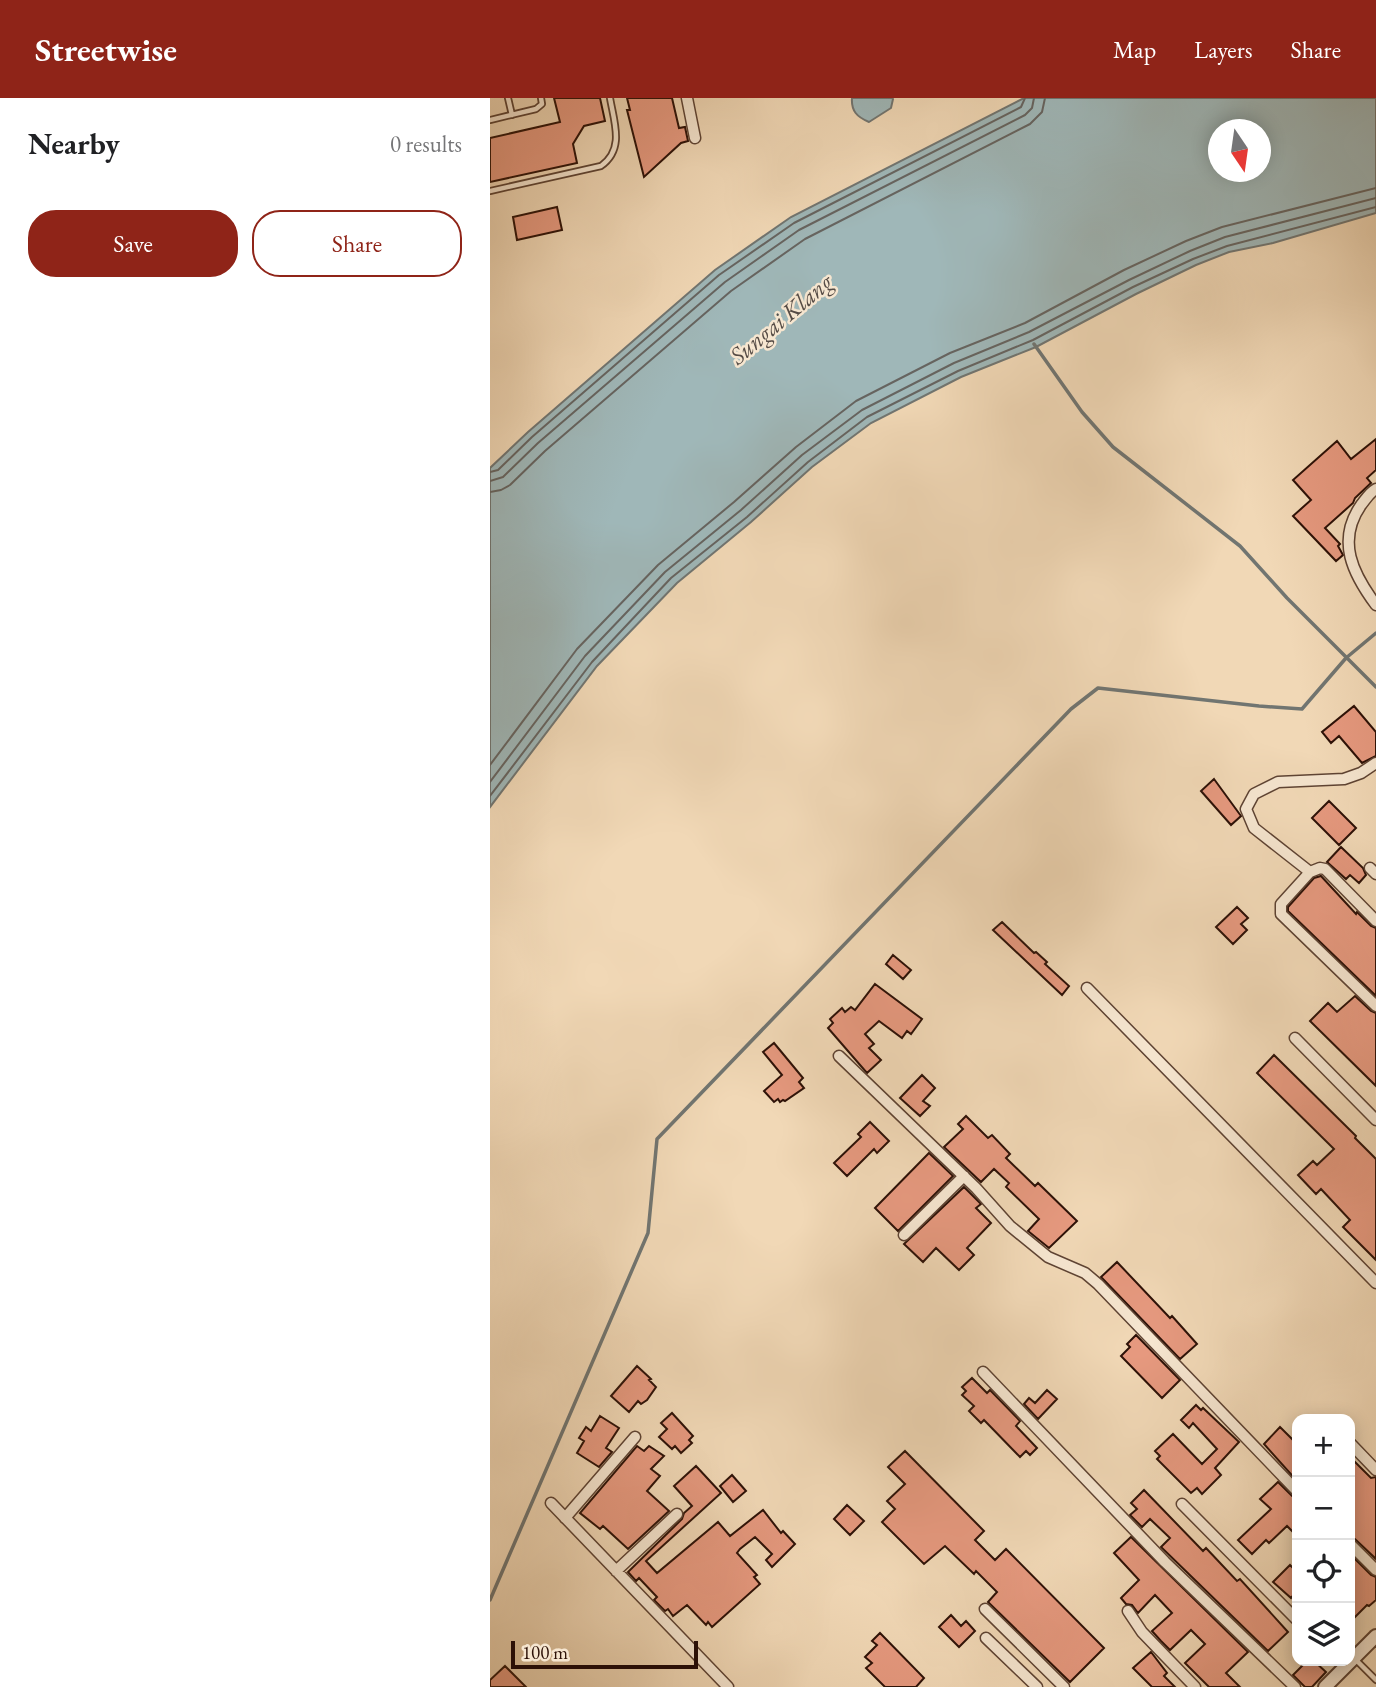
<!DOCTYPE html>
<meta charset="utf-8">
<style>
body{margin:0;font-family:"EB Garamond",serif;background:#f6f6f6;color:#202124}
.controls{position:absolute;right:21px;bottom:21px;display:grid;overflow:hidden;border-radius:14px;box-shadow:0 4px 18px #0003}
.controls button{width:63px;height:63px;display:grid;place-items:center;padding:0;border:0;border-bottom:2px solid #e0e0e0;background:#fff;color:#202124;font:35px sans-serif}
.compass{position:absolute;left:718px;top:21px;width:63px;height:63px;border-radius:50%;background:#fff;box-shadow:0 4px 18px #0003;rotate:167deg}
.scale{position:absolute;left:21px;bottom:18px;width:187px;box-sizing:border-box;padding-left:7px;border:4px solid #2d1107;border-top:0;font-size:19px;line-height:24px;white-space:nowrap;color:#2d1107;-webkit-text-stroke:5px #f6e6d0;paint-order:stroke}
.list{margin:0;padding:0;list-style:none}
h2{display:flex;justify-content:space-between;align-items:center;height:91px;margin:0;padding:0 28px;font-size:30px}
h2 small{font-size:23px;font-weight:400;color:#757577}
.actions{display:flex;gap:14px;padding:21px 28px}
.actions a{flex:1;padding:16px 0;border:2px solid #8f2418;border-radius:28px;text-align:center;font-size:24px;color:#8f2418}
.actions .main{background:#8f2418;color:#fff}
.icon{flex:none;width:38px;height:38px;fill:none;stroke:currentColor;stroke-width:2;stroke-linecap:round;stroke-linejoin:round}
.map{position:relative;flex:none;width:886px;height:1589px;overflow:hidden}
header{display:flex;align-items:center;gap:42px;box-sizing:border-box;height:98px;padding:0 35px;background:#8f2418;color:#fff}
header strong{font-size:33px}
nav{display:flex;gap:38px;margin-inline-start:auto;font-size:24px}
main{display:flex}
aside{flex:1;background:#fff}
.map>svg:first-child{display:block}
</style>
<header>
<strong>Streetwise</strong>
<nav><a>Map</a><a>Layers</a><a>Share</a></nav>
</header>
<main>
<aside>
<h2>Nearby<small>0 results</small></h2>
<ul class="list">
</ul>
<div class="actions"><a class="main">Save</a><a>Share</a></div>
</aside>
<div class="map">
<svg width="886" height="1589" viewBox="0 0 886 1589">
<rect width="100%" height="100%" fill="#f1d8b6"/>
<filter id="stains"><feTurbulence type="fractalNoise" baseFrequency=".00286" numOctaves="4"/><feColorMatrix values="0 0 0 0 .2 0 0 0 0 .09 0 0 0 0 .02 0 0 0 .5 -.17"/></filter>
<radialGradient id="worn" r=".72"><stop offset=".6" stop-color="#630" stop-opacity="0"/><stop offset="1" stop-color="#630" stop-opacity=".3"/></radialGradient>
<path fill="#9fb7b8" stroke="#717571" stroke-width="2" fill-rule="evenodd" d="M362,0H402L403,1L401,10L379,24C367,19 361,13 362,0Z
M534,0H886V115L783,145L739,154L706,167L646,196L546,249L471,279L381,325L322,369L261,424L187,485L107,568L0,709V370L38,334L225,172L301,119ZM729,32H771V74H729Z"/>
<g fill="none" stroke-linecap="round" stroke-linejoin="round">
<path stroke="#666460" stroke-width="2" d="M0,374L8,372L42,339L229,177L304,125L531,9L535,0
M0,383L13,379L48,345L235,184L309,132L535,17L542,10L544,0
M0,394L11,392L20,387L55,353L241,193L315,141L540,26L552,14L555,0
M0,667L87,551L168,467L244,404L306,349L366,303L460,255L535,225L634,172L696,143L732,129L886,90
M0,684L95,558L175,474L251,412L312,357L372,312L464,265L539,234L639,182L700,153L735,139L886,100
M0,698L102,564L181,480L257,419L318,364L377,319L468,273L543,242L643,189L703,161L737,148L886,109"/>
<path stroke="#717571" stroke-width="3.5" d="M544,246L592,314L623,349L750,448L797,500L886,589
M0,1502L158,1135L167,1041L581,611L608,590L769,608L812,611L856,560L886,535"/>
</g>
<path fill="#e6997f" stroke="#2d1107" stroke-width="2" d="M64,0H110L115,23L94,28L83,46L87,65L0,84V40L70,24Z
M137,0H182L189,30L195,29L198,43L191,45L154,79L137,12H140Z
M67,109L72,132L27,142L23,119Z
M886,341V372L877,380L881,385L865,400L863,405L835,430L850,446L848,448L853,457L846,463L803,418L821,402L803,382L847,343L861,361Z
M864,608L886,634V658L872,665L849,638L841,645L832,634Z
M724,681L751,718L741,727L711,693Z
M839,703L866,730L849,747L822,720Z
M851,749L873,770L876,777L869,785L860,777L856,781L837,764Z
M831,778L866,816L867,814L881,828L886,830V898L798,813V809L824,780Z
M747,809L758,820L751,826L757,832L743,846L726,829Z
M512,824L544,855L546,854L557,864L555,866L579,888L572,897L503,832Z
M403,857L421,872L413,881L396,866Z
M385,886L432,921L421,936L417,933L412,940L389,923L375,936L384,946L379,950L391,962L377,975L338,930L343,925L340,921L352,910L355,914L361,909L365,912Z
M865,898L881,913L886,915V988L820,923L838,905L847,914Z
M284,945L313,980L309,984L314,990L295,1003L293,1002L290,1004L288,1001L284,1004L274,993L292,977L273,954Z
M784,957L866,1038L865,1040L886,1061V1162L853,1129L860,1122L831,1091L826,1096L808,1077L823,1063L827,1067L844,1051L767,975Z
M432,977L445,990L433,1003L440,1008L430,1018L410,1000Z
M476,1018L498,1040L502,1037L520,1056L516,1060L545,1088L548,1085L587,1123L559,1150L538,1133L549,1121L516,1089L519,1085L504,1071L491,1084L454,1049L473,1031L468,1026Z
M380,1024L399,1043L387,1055L384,1051L357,1078L344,1065L371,1039L368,1036Z
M439,1055L463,1078L408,1133L385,1110Z
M474,1089L491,1106L486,1110L501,1125L477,1150L484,1157L469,1172L446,1150L433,1164L414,1146Z
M627,1164L680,1220L682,1218L707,1246L690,1261L611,1179Z
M646,1237L690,1282L672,1300L631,1258L640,1249L637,1246Z
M147,1268L161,1281L159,1282L166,1289L157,1302L151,1306L148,1303L139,1314L121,1298Z
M482,1280L497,1295L500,1292L530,1323L526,1328L547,1350L540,1357L536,1353L530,1359L494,1322L491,1325L479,1313L484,1308L472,1297L476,1293L472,1289Z
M557,1292L567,1301L548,1321L534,1306L539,1300L545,1305Z
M706,1307L711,1312L713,1310L749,1344L725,1370L731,1377L712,1396L707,1390L701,1395L667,1361L670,1358L665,1353L683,1336L712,1366L727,1351L703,1325L699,1330L691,1322Z
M182,1315L203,1338L199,1342L202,1345L191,1355L185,1348L182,1351L169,1339L177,1331L171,1325Z
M110,1318L129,1330L116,1350L122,1354L109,1369L87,1355L94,1343L89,1340L96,1329L101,1333Z
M790,1329L807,1346V1383L774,1346Z
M147,1348L154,1353L159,1348L174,1358L161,1371L170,1378L157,1393L179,1413L138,1451L113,1428L110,1431L90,1415Z
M415,1353L494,1433L485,1442L505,1462L516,1451L614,1550L580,1584L498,1504L507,1494L486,1473L484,1476L455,1448L434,1466L392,1424L405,1411L397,1403L415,1386L398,1369Z
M860,1359L881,1380L886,1379V1461L865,1441L860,1439Z
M206,1368L231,1395L156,1463L167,1475L228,1424L240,1438L273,1412L291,1435L293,1433L305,1446L282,1469L276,1462L282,1456L265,1439L250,1451L247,1455L267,1477L264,1479L270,1486L222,1529L218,1524L216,1527L197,1507L183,1518L178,1511L175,1513L164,1502L167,1499L149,1480L146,1483L138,1474L192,1421L194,1415L202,1408L184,1388Z
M242,1377L256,1393L243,1404L230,1388Z
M788,1384L802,1398L807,1400V1438L797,1428L779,1445L776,1442L762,1456L748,1442L781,1411L770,1401Z
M654,1392L713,1453L716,1450L747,1483L750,1481L798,1534L778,1553L671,1449L680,1440L660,1421L652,1429L640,1417L647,1411L641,1405Z
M357,1407L374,1423L360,1437L344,1421Z
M641,1439L758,1554L736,1575L750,1589H719L695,1565L715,1546L701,1532L680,1552L671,1543L662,1533L682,1515L665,1497L648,1515L642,1507L636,1506L631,1500L649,1482L624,1455Z
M860,1456L881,1477L886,1479V1502L879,1508L877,1507L860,1524Z
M800,1467L807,1474V1493L801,1500L783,1484Z
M461,1517L471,1528L476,1523L485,1533L469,1549L449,1529Z
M390,1535L434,1580L426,1589H395L376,1570L382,1565L375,1559L387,1547L382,1543Z
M661,1554L677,1575L674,1578L685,1589H662L643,1570Z
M817,1563H824L836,1574L822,1589H815L803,1577Z
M15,1568L36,1589H0V1582Z"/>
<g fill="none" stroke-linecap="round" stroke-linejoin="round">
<defs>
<path id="service" d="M18,0L22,17
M0,22L46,11L52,6L51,0
M0,93L111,68C135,51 124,24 120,0
M865,1561L886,1582"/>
<path id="minor" d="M197,0L205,40
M886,391C879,395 876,401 871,407C846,443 863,476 886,507
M880,770L886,776
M820,774L764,730L756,711L764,696L788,684L854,681L871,675L886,665
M886,823L835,771L830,770L820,774L791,806V816L886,908
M597,890L886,1185
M805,940L886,1022
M349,958L486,1090L520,1128L558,1159L595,1175L608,1186L807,1393
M414,1137L474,1078
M493,1274L675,1464L805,1589
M860,1345L886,1372
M61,1405L238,1589
M692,1406L807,1522
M75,1420L145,1339
M860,1446L886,1472
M126,1473L187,1416
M495,1511L574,1589
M638,1513L652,1534L705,1589
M496,1540L547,1589"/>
<path id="tertiary" d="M835,1589L886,1538"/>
</defs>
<use href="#service" stroke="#5e4333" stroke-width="8"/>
<use href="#minor" stroke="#5e4333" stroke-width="13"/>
<use href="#tertiary" stroke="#5e4333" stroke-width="16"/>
<use href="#service" stroke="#f6e6d0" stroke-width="4.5"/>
<use href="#minor" stroke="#f6e6d0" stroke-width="10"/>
<use href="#tertiary" stroke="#f6e6d0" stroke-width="12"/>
</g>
<g text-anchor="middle" stroke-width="5" stroke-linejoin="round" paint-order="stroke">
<g font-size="24" font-style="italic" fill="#554b45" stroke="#f6e6d0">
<text transform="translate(291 221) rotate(-40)" y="8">Sungai Klang</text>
</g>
</g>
<rect width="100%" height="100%" filter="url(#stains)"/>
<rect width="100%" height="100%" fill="url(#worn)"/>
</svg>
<div class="controls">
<button>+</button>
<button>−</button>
<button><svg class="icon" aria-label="locate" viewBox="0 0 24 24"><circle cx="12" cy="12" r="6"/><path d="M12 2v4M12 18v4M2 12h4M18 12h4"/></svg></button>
<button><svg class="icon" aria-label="layers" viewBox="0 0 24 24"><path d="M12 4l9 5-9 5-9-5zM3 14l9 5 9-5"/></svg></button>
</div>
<svg class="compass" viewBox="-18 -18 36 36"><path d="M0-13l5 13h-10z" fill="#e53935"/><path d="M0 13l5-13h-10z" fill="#757577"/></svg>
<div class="scale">100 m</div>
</div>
</main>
